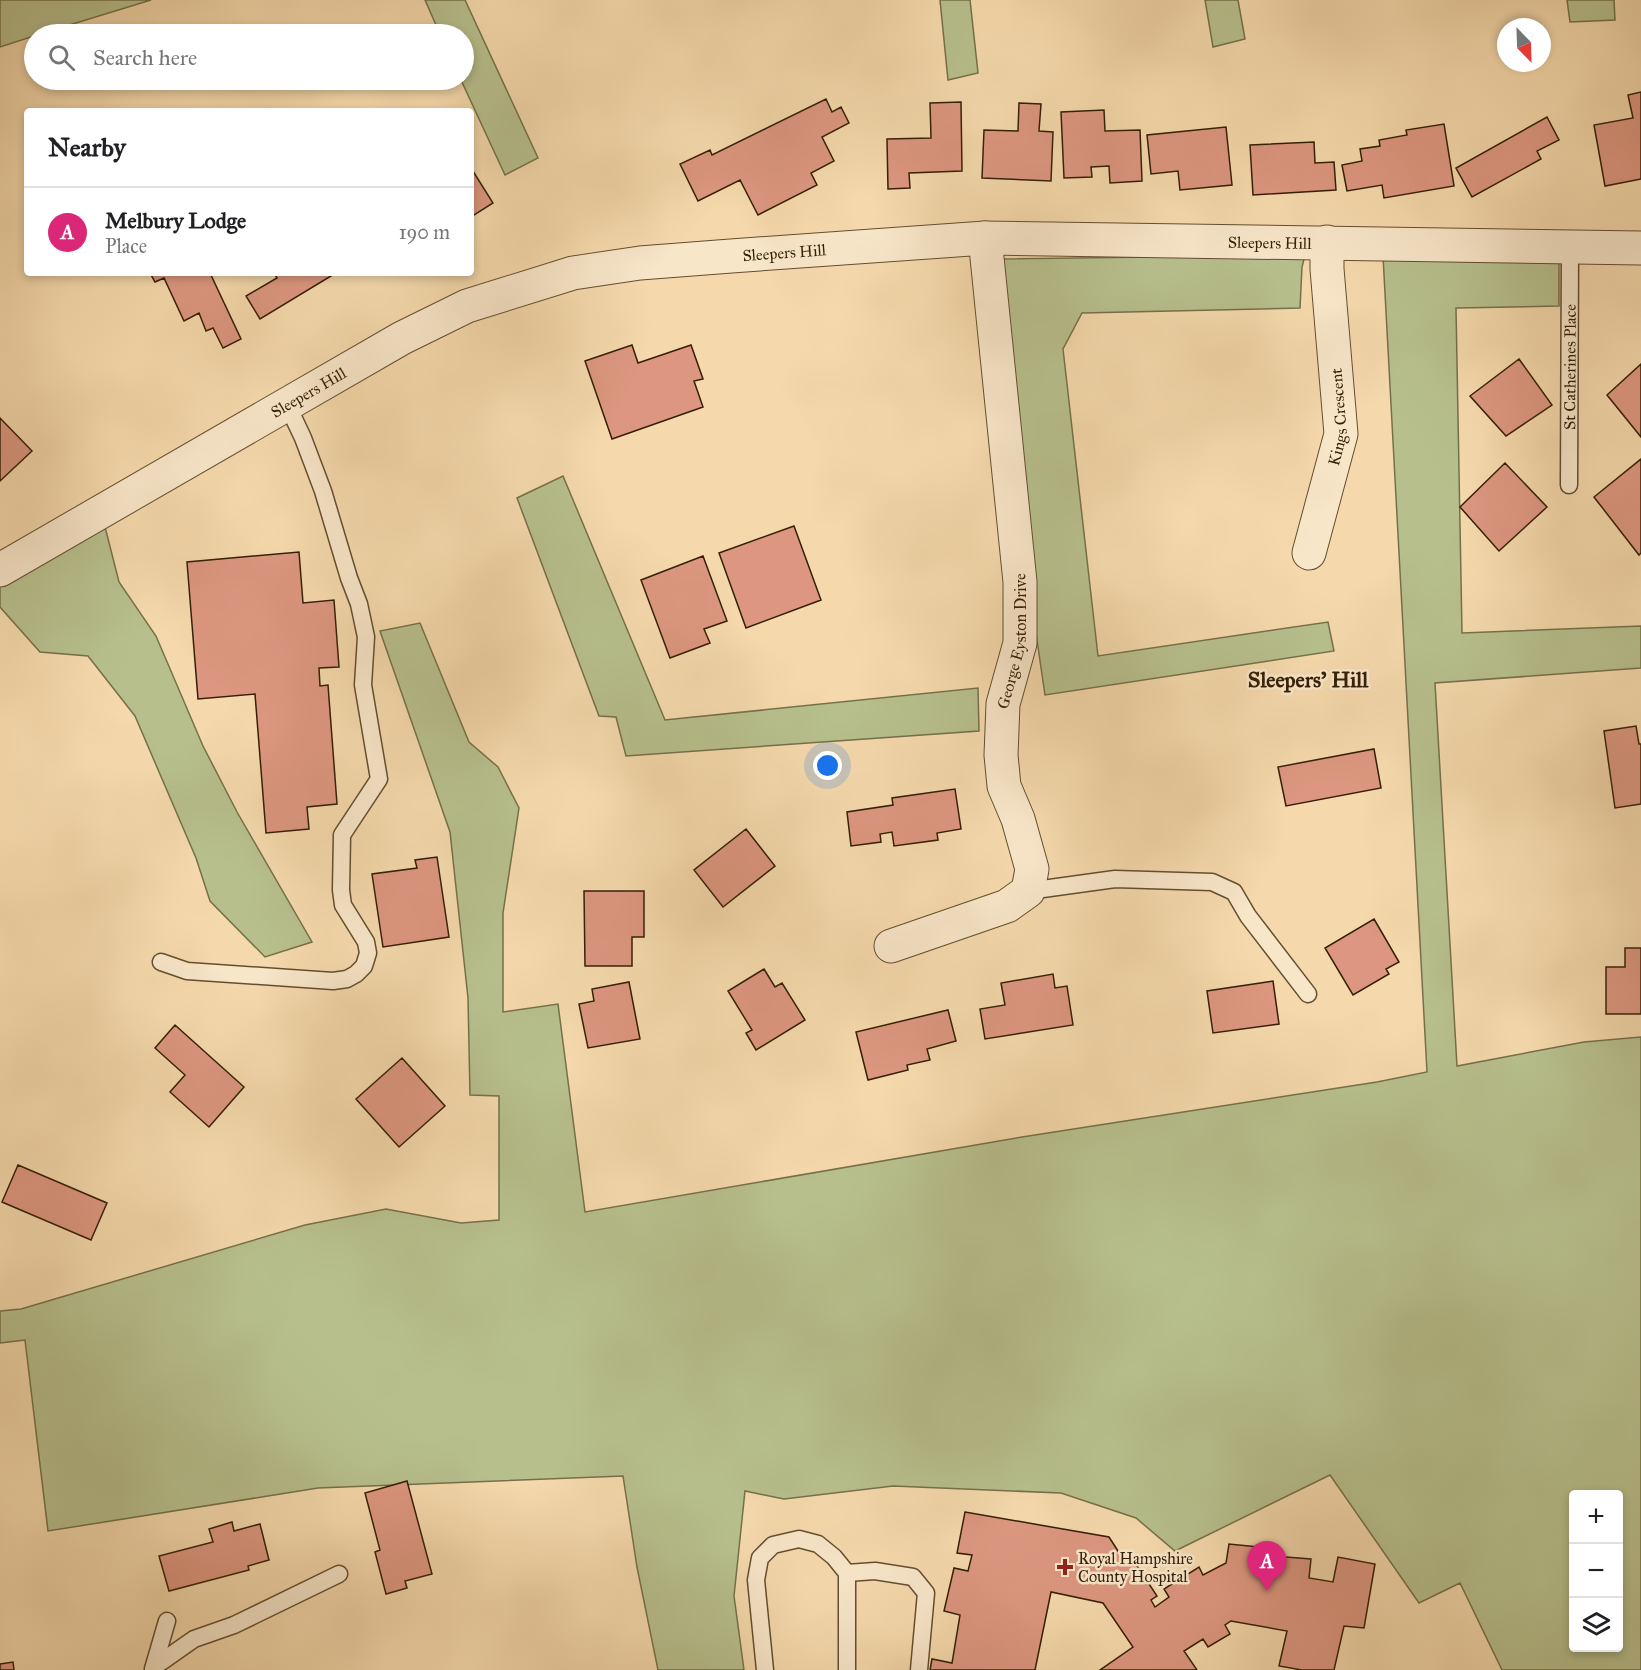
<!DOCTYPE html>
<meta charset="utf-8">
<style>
body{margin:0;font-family:"IM FELL Great Primer",serif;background:#f6f6f6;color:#202124}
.controls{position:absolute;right:18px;bottom:18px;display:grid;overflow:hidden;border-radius:6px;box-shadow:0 3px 9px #0003}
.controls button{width:54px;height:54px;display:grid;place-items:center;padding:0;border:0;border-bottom:2px solid #e0e0e0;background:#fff;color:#202124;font:30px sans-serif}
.compass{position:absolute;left:1497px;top:18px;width:54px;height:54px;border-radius:50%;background:#fff;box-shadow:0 3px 9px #0003;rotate:157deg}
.you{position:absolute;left:828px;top:766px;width:21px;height:21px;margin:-15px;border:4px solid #fff;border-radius:50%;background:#1a73e8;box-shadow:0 0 0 9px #1a73e833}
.badge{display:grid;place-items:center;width:39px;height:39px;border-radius:50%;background:#db2777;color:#fff;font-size:20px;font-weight:700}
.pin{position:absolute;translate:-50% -50px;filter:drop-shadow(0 2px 3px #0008)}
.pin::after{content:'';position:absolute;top:32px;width:21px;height:18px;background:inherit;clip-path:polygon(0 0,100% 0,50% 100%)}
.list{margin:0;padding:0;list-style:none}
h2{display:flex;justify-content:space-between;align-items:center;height:78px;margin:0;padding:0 24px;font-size:26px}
h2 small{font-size:20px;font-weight:400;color:#757577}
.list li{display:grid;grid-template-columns:39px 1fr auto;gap:18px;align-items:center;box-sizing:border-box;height:90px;padding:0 24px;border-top:2px solid #e0e0e0}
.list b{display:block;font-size:22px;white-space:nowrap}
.list p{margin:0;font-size:20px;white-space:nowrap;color:#757577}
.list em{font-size:20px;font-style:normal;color:#757577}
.icon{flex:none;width:33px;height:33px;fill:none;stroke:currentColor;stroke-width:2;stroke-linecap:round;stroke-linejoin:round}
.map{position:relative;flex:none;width:1641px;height:1670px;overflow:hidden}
.search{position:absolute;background:#fff;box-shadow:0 3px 9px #0003;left:24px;top:24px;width:450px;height:66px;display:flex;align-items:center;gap:15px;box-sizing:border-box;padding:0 21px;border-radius:33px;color:#757577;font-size:22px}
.panel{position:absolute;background:#fff;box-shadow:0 3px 9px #0003;left:24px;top:108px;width:450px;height:168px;border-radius:6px}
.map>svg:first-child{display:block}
</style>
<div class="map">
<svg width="1641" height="1670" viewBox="0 0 1641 1670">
<rect width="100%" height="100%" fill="#f5d9ac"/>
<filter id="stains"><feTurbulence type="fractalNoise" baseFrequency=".00333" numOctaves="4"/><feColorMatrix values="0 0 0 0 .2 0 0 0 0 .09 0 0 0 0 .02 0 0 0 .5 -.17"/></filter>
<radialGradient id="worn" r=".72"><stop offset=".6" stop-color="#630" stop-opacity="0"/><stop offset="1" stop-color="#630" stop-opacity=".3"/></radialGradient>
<path fill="#b7c08d" stroke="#767049" stroke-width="1.5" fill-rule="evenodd" d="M0,0H151L40,34H34V36L0,47Z
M425,0H465L538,158L505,175L461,80H464V34H440Z
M940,0H970L978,73L948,80Z
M1205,0H1238L1245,39L1213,47Z
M1567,0H1614L1615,20L1570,22Z
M1305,255L1302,267L1300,308L1082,313L1063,349L1098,656L1328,622L1334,651L1045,695L1033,613L1002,259Z
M1383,256L1559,262V306L1456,308L1462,633L1641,626V668L1435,683L1457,1066L1584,1042L1641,1037V1670H1502L1460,1583L1419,1603L1330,1475L1175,1551L1136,1518L1061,1493L893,1486L784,1499L745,1491L734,1596L744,1670H658L637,1567L623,1476L318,1488L48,1531L25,1340L0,1343V1311L21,1309L305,1225L386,1209L461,1223L499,1220V1096L470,1095L468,998L450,832L380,631L420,623L469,742L498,767L519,808L503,913V1012L558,1004L585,1212L1022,1137L1377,1082L1427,1072ZM1574,1494H1618V1648H1574Z
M563,476L665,720L978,688L979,731L626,756L616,717L599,716L517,498Z
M103,519L119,582L156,636L203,746L237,812L312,942L265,957L210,901L196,858L135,716L88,656L40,652L0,607V579Z"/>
<path fill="#dd9780" stroke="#341f05" stroke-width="1.5" d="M1641,92V179L1605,186L1594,125L1633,118L1628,95Z
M826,99L832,112L841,107L849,123L822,137L834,161L811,173L817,185L758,215L740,180L698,201L680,164L710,150L712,155Z
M961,102L962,171L909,173L910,188L888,189L887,139L931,138L930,103Z
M1019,103L1041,104L1039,131L1053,132L1051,181L982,178L984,130L1018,131Z
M1104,110L1105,131L1140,130L1142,181L1110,183L1109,166L1091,167L1092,177L1064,178L1061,112Z
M1547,117L1559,140L1537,151L1541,159L1472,197L1456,168Z
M1444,124L1454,186L1384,198L1382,185L1347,191L1342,165L1362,161L1360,149L1380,146L1379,140L1407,135L1406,130Z
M1226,127L1232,185L1180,190L1178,171L1151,174L1147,135Z
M1314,142L1315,163L1334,162L1336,190L1253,195L1250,145Z
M471,168L493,203L471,217Z
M150,273H210L241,339L223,348L213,328L206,331L199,313L184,321L164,278L155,282Z
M274,273H336L260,319L246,296L277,278Z
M632,345L638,363L691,345L703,379L694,381L703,407L612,439L585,361Z
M1519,359L1552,405L1506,436L1470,396Z
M1641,364V437L1607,395Z
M0,418L32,451L0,481Z
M1641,459V553L1639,555L1594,497Z
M1505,463L1547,507L1499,551L1460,507Z
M794,526L821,600L746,628L719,553Z
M299,552L303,603L334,600L339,667L319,668L320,686L328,685L337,804L307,807L309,829L266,833L255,694L198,699L187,562Z
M703,556L727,621L704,629L710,643L670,658L641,580Z
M1636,726L1639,744H1641V804L1615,808L1604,731Z
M1374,749L1381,788L1286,806L1278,767Z
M955,789L961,829L937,833L938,840L894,846L892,832L880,834L881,842L851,846L847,812L893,805L892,798Z
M746,829L775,866L723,907L694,870Z
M437,857L449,937L383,947L372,874L417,868L415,860Z
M584,891H644V937H632V966H585Z
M1374,919L1399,962L1386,969L1389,974L1353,995L1325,948Z
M1625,948H1641V1014H1606V967H1625Z
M764,969L775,987L782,983L805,1020L756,1050L746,1033L752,1030L728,991Z
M1053,974L1055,988L1067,986L1073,1025L985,1039L980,1009L1005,1005L1001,983Z
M1273,981L1279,1024L1213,1033L1207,991Z
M629,982L640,1039L588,1048L579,1004L594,1001L592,989Z
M948,1010L956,1041L927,1049L930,1060L907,1065L908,1070L868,1080L856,1032Z
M175,1025L244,1087L209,1127L170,1092L185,1075L155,1048Z
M402,1058L445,1106L399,1147L356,1099Z
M18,1165L107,1203L91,1240L2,1202Z
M407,1481L432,1574L405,1581L407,1588L386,1594L375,1552L380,1550L365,1493Z
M965,1512L1109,1537L1127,1565L1134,1561L1157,1596L1151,1600L1155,1607L1169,1597L1164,1589L1199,1567L1203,1575L1226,1563L1229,1544L1269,1548L1266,1570H1271L1273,1556L1311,1559L1309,1578L1333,1582L1338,1557L1375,1564L1364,1628L1344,1626L1334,1670H1302L1279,1666L1287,1631L1231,1621L1225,1625L1230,1634L1208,1647L1203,1639L1184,1651L1197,1670H1100L1133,1647L1103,1603L1051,1592L1035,1670H930L932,1659L952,1663L960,1615L944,1611L954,1568L968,1571L972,1555L957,1553Z
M232,1522L234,1531L260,1524L269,1560L248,1566L249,1570L169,1591L159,1556L213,1542L209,1529Z
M13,1662L14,1670H0V1664Z"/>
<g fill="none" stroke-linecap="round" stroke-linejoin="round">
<defs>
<g id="lane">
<path id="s1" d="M1569,485L1570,247"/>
<path d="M1028,891L1115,879L1212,882L1234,892L1248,916L1308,994"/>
<path d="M161,962L187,971L333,981L347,979L356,974L364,966L368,953L366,942L343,905L341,890L342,835L379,779L363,685L366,637L359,604L349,578L323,491L303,438L287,404"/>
<path d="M847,1573L875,1571L913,1577L926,1593L919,1670"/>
<path d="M154,1667L194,1639L234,1625L339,1574"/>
<path d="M153,1669L167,1621"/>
<path d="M765,1670L756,1580L760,1558L773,1545L799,1539L818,1544L834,1557L847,1573V1670"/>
</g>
<g id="street">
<path id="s2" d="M1309,553L1341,434L1327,269V242"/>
<path id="s3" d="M0,570L402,338L467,306L573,273L640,263L731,256L985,238L1641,248"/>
<path id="s4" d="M891,946L1007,906L1028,891L1032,869L1018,819L1004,786L1001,755L1003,704L1020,643V582L985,238"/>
</g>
</defs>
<use href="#lane" stroke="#644e2f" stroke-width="19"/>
<use href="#street" stroke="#644e2f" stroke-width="35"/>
<use href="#lane" stroke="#f8e6c9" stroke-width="16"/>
<use href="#street" stroke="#f8e6c9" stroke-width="33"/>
</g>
<path fill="#8f2418" stroke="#f8e6c9" stroke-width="2" d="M1062 1558h6v6h6v6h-6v6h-6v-6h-6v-6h6z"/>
<g text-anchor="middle" stroke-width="5" stroke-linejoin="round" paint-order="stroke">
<g font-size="16" fill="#341f05" stroke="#f8e6c9">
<text dy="6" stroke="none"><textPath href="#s3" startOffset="1346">Sleepers Hill</textPath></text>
<text dy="6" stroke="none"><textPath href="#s3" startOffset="860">Sleepers Hill</textPath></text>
<text dy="6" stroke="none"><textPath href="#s1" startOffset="118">St Catherines Place</textPath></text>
<text dy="6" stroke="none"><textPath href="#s3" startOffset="356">Sleepers Hill</textPath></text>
<text dy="6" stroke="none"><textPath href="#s2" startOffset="140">Kings Crescent</textPath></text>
<text dy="6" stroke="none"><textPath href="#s4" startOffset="405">George Eyston Drive</textPath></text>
</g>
<g font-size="16" fill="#341f05" stroke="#f8e6c9" text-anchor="start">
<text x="1078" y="1564">Royal Hampshire<tspan x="1078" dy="18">County Hospital</tspan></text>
</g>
<g font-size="22" font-weight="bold" fill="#341f05" stroke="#f8e6c9">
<text x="1308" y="687">Sleepers' Hill</text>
</g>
</g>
<rect width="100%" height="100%" filter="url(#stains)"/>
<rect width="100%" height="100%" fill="url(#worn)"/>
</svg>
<div class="controls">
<button>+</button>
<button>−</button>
<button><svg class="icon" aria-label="layers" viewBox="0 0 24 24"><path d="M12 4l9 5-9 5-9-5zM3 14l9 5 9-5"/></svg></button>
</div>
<svg class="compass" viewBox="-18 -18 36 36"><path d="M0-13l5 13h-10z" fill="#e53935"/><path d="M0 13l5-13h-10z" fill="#757577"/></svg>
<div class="you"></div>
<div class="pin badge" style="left:1267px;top:1591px">A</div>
<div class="search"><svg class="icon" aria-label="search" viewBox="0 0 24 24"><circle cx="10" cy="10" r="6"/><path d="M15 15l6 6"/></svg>Search here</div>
<section class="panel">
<h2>Nearby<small></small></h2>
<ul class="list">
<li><span class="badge">A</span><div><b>Melbury Lodge</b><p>Place</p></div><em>190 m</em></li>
</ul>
</section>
</div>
